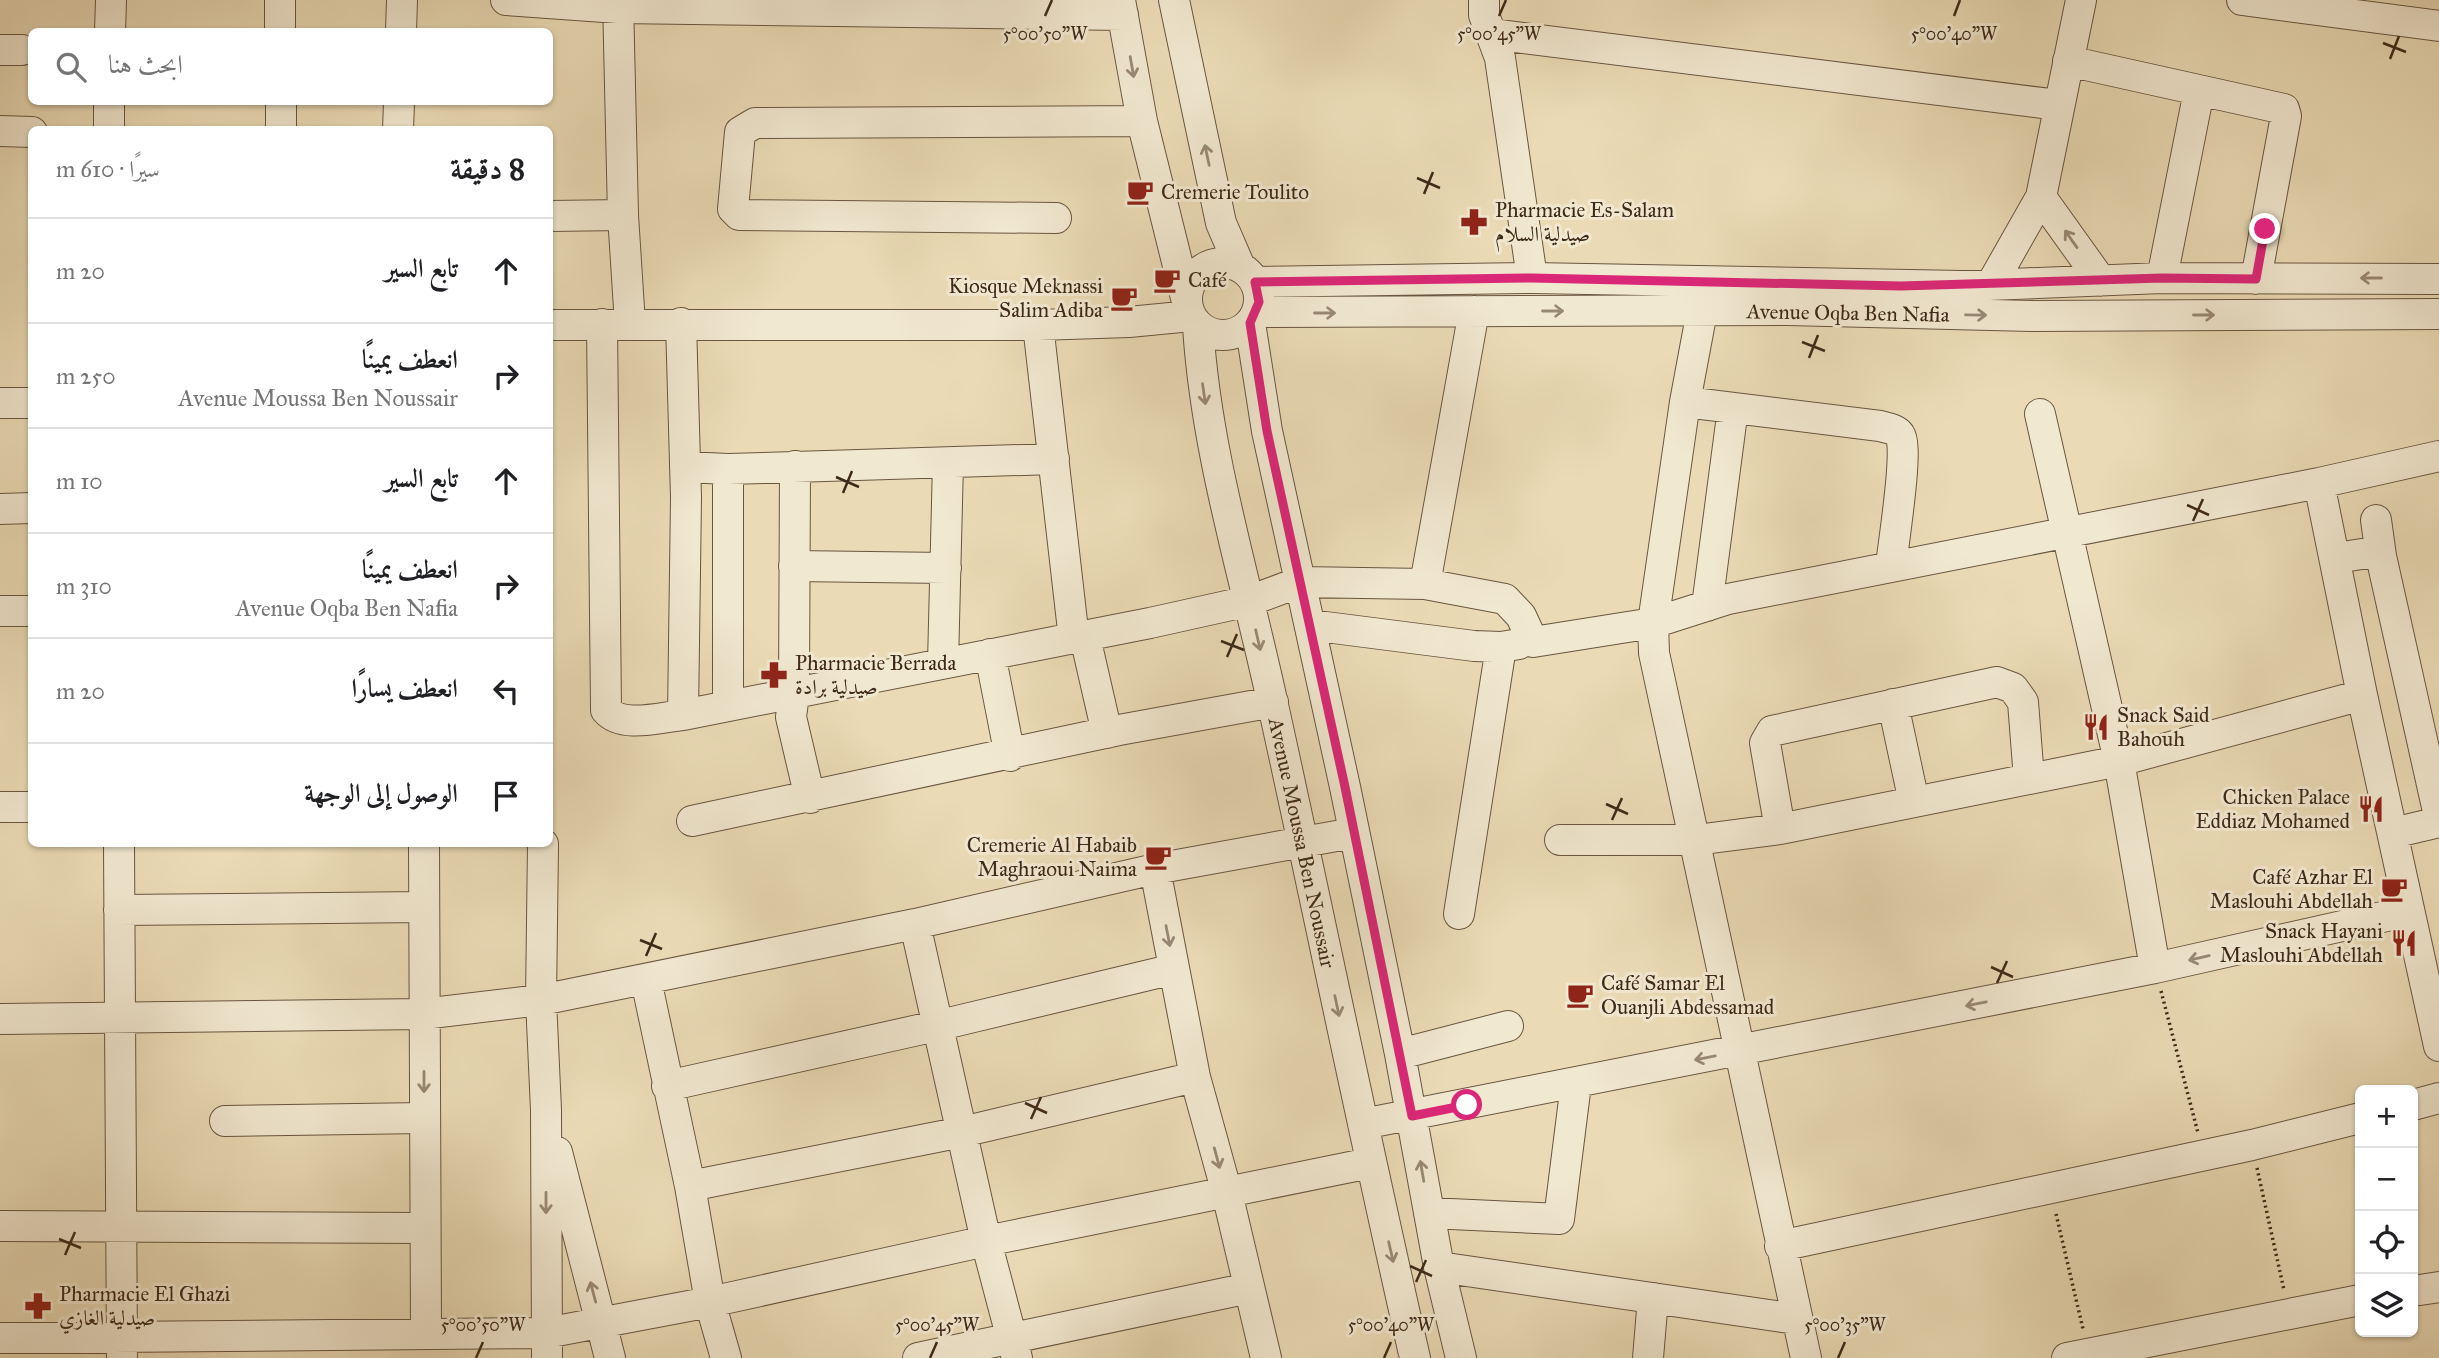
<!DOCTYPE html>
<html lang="ar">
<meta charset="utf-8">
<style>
body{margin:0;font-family:"IM FELL Great Primer",Amiri,serif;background:#f2f2f2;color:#202124;direction:rtl}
.controls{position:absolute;right:21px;bottom:21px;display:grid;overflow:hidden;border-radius:10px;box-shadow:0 2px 5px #0004}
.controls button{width:63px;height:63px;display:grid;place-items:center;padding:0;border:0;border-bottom:2px solid #e0e0e0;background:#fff;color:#202124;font:35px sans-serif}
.stop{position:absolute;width:21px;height:21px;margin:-16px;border:5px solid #db2777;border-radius:50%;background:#fff}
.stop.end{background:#db2777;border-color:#fff;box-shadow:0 2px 7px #0008}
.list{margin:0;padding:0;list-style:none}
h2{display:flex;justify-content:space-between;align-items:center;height:91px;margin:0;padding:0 28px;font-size:30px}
h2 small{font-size:23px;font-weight:400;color:#757577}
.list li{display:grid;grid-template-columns:46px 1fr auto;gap:21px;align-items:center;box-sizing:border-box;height:105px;padding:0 28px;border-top:2px solid #e0e0e0}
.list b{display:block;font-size:26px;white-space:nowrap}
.list p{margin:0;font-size:23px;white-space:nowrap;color:#757577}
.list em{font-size:23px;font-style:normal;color:#757577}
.icon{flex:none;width:38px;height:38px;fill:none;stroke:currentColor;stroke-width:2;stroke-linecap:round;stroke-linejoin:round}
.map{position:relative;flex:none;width:2439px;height:1358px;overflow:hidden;direction:ltr}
.search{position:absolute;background:#fff;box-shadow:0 2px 5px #0004;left:28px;top:28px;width:525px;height:77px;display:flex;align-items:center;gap:18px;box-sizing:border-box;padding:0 24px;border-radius:10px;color:#757577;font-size:26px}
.panel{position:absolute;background:#fff;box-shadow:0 2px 5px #0004;left:28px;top:126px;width:525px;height:721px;border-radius:10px;direction:rtl}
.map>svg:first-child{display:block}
</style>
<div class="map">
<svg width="2439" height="1358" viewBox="0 0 2439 1358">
<rect width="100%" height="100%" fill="#eadbb6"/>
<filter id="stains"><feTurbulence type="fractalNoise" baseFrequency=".00286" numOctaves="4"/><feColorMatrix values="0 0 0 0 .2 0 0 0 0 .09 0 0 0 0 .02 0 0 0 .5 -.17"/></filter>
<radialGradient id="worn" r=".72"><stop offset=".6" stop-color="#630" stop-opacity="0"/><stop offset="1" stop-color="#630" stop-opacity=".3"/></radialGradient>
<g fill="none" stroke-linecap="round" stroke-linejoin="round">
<defs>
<path id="minor" d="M280,0V32
M506,0L618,8L1123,15
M618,0L623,215L630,324
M1120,0L1142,121L1186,298
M1174,0L1221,223L1240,267
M1484,0V15L1500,58L1532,278
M2242,0L2439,26
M110,32L111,0
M401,32L402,0
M1491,34L2058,105
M0,50H22
M2068,61L2284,109L2286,116L2256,279
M281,102V130
M109,130V102
M398,130L399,102
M0,131L32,132
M2041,197L2101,281
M550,216L623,215
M1056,218L739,215L733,209L740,132L755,123L1142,121
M1187 299a36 36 0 1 1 72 0a36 36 0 1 1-72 0Z
M2162,278L2199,91
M1255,282L1532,278L1962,286L2162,278L2439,279
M1991,285L2041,197L2081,0
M1257,312L1787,310L2032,316L2439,314
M681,323L686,498L683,715
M1250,323L1267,431L1345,787L1400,1054L1439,1267L1461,1358
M602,324L606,710C622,729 661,717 683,715L1150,623L1249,601L1300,582L1425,584L1474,311
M550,325H1038L1129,322L1191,316
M1038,325L1074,639
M1198,326C1206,455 1246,579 1273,705C1321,923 1365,1141 1415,1358
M1685,402L1880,426C1887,428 1896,429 1900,435C1909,447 1893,545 1891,566
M0,403H32
M2040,414L2119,761L2155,968
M795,466L794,694L791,717L810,798
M685,467L728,469L1054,459
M728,469V705
M2319,483L2362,695L2439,1046
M0,509L32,508
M2376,520L2381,556
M2336,558L2368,553L2381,556L2439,816
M794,566L946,568
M1425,584L1505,599L1521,616L1533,642L1653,623L1685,402L1702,311
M1707,606L1733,408
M0,611H32
M1310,625L1474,646L1501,647L1519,644
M1085,637L1107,733
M990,654L1010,756
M943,663L948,463
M1893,704L1914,802
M0,807H32
M692,821L1119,730L1273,702
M1780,829L1765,743L1772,731L1997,682L2013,688L2023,702L2029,779
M2393,833L2439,822
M1560,840H1696L1780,829L2119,761L2362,695
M119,844L122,1358
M424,844L426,1332
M543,844L541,1000L546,1110L547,1358
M1155,869L1195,1077L1227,1193L1266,1358
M119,910L424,907
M1459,914L1501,647
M915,924L986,1241L1017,1358
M646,980L690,1186L710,1302L726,1358
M0,1019L423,1014L541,1000L915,924L1155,869L1353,833
M1400,1054L1508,1026
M667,1086L936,1026L1174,969
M2413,1105L2439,1098
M225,1121L424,1118
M1363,1124L2155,968L2409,911
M557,1152L610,1358
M690,1186L962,1132L1195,1077
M1429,1213L1559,1219L1576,1084
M0,1226L425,1228
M1780,1246L2252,1145L2360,1118
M1439,1267L1796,1319
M2413,1291L2439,1287
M0,1338L546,1333L710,1302L986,1241L1370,1163
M918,1358L1249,1288
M1648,1358L1653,1298
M1806,1358L1654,653L1653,623L1728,599L2319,483L2439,456
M2067,1358L2360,1300"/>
</defs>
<use href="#minor" stroke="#695640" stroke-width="32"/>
<path stroke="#3e2a19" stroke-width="3.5" stroke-dasharray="2 3.5" stroke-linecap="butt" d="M2161,991L2198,1133
M2257,1168L2284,1290
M2056,1214L2083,1329"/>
<use href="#minor" stroke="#f1e8d0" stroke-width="30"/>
</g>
<defs><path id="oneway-shaft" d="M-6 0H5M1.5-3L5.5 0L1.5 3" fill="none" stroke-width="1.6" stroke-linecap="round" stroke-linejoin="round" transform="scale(1.75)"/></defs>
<g stroke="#988974">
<use href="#oneway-shaft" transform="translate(1132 67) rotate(80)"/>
<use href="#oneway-shaft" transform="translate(1207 155) rotate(-102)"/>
<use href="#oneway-shaft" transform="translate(2071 239) rotate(-125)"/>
<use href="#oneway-shaft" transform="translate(2371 278) rotate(-180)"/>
<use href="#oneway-shaft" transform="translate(1553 311)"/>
<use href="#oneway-shaft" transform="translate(1325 313)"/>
<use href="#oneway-shaft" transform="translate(1976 315) rotate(1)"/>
<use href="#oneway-shaft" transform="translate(2204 315)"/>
<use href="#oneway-shaft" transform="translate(1204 394) rotate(82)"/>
<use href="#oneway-shaft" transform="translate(1258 640) rotate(77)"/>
<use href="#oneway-shaft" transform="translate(1168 936) rotate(79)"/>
<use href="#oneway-shaft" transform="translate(2199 958) rotate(167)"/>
<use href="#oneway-shaft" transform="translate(1976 1004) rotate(169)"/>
<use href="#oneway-shaft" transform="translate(1337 1006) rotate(78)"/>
<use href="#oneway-shaft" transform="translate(1705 1058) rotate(169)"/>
<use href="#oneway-shaft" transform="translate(424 1082) rotate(90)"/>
<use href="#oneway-shaft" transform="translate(1217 1158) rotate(75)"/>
<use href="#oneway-shaft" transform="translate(1422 1171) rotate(-100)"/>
<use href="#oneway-shaft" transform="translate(546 1203) rotate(90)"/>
<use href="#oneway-shaft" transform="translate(1391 1252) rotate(77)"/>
<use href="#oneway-shaft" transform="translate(593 1292) rotate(-105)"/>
</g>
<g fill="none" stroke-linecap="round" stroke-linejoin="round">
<path stroke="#db2777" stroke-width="9" d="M1467,1105L1412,1116L1345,787L1267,431L1250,323L1259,302L1255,282L1532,278L1901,286L2162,278L2256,279L2265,229"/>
</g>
<path fill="none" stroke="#3e2a19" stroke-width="2.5" d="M1045,16L1052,0M1499,16L1506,0M1954,16L1960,0M2383,43L2406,52M2390,59L2399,36M1417,178L1440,188M1424,194L1433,172M1802,342L1825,351M1809,358L1818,335M836,477L859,487M843,493L852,471M2187,505L2209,515M2193,521L2203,499M1221,641L1244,650M1227,657L1237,634M1606,804L1628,814M1612,820L1622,798M640,940L662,949M646,956L656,933M1991,967L2013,977M1997,983L2007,961M1025,1103L1047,1113M1031,1119L1041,1097M59,1239L81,1248M65,1255L75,1232M1410,1266L1432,1276M1416,1282L1426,1260M476,1358L483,1342M930,1358L937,1342M1384,1358L1391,1342M1838,1358L1845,1342"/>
<defs>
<symbol id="cafe-bare" viewBox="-9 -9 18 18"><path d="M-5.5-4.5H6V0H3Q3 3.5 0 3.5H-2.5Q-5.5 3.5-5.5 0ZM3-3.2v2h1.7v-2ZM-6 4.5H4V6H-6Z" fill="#8f2418" stroke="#f1e8d0" stroke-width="2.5" paint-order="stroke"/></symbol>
<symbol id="pharmacy-bare" viewBox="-9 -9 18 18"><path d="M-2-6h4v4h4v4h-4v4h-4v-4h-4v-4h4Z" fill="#8f2418" stroke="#f1e8d0" stroke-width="2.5" paint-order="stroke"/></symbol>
<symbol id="restaurant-bare" viewBox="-9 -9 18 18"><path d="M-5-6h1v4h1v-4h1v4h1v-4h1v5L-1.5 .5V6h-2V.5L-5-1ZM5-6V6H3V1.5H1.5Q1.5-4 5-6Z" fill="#8f2418" stroke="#f1e8d0" stroke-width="2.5" paint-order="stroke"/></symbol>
</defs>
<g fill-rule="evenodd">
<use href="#cafe-bare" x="1121" y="173" width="38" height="38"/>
<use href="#pharmacy-bare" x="1455" y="203" width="38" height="38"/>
<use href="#cafe-bare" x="1148" y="261" width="38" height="38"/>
<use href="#cafe-bare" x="1105" y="279" width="38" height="38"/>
<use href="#pharmacy-bare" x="755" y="656" width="38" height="38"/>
<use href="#restaurant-bare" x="2077" y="708" width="38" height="38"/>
<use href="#restaurant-bare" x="2352" y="790" width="38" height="38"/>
<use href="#cafe-bare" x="1139" y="838" width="38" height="38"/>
<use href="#cafe-bare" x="2375" y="870" width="38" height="38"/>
<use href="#restaurant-bare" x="2385" y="924" width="38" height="38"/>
<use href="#cafe-bare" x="1561" y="976" width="38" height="38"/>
<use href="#pharmacy-bare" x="19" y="1287" width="38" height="38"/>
</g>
<g text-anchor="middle" stroke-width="6" stroke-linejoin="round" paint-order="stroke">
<g font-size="21" fill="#3e2a19" stroke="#f1e8d0" text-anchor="start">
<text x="1161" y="199">Cremerie Toulito</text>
<text x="1495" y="217">Pharmacie Es-Salam<tspan x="1495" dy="24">صيدلية السلام</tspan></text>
<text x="1188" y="287">Café</text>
<text x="1103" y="293" text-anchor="end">Kiosque Meknassi<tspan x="1103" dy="24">Salim Adiba</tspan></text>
<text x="795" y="670">Pharmacie Berrada<tspan x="795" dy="24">صيدلية برادة</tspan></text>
<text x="2117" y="722">Snack Said<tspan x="2117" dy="24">Bahouh</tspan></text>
<text x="2350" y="804" text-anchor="end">Chicken Palace<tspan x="2350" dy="24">Eddiaz Mohamed</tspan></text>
<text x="1137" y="852" text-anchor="end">Cremerie Al Habaib<tspan x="1137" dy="24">Maghraoui Naima</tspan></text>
<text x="2373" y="884" text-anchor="end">Café Azhar El<tspan x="2373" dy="24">Maslouhi Abdellah</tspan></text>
<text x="2383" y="938" text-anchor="end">Snack Hayani<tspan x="2383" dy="24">Maslouhi Abdellah</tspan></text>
<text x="1601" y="990">Café Samar El<tspan x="1601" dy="24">Ouanjli Abdessamad</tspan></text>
<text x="59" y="1301">Pharmacie El Ghazi<tspan x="59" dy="24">صيدلية الغازي</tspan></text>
</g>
<g font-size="21" fill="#3e2a19" stroke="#f1e8d0">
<text transform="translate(1848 313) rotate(1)" y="7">Avenue Oqba Ben Nafia</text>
<text transform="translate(1302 843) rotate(78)" y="7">Avenue Moussa Ben Noussair</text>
</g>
</g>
<g font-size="18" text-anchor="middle" fill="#3e2a19" stroke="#f1e8d0" stroke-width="6" stroke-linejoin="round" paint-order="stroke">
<text x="1045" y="40">5°00'50"W</text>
<text x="1499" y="40">5°00'45"W</text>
<text x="1954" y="40">5°00'40"W</text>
<text x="483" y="1331">5°00'50"W</text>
<text x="937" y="1331">5°00'45"W</text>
<text x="1391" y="1331">5°00'40"W</text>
<text x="1845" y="1331">5°00'35"W</text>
</g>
<rect width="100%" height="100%" filter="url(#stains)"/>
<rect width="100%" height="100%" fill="url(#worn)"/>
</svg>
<div class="controls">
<button>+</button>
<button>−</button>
<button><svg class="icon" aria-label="locate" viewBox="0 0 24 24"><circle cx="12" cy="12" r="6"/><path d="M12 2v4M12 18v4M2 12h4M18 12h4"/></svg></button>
<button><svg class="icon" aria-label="layers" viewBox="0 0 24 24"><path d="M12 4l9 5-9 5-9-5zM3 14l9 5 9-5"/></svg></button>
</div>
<div class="stop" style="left:1467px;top:1105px"></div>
<div class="stop end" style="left:2265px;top:229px"></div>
<div class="search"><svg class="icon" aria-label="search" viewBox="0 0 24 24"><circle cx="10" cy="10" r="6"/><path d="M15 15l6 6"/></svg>ابحث هنا</div>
<section class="panel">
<h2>8 دقيقة<small>سيرًا · 610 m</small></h2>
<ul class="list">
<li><svg class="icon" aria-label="ahead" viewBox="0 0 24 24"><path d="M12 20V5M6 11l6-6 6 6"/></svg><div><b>تابع السير</b></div><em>20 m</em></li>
<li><svg class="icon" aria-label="right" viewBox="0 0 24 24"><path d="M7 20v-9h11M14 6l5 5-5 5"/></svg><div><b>انعطف يمينًا</b><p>Avenue Moussa Ben Noussair</p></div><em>250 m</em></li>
<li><svg class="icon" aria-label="ahead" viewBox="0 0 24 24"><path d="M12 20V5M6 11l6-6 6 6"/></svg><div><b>تابع السير</b></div><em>10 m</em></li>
<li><svg class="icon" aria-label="right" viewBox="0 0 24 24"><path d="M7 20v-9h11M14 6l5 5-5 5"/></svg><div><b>انعطف يمينًا</b><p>Avenue Oqba Ben Nafia</p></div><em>310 m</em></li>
<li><svg class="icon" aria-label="left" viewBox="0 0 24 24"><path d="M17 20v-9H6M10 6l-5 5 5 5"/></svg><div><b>انعطف يسارًا</b></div><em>20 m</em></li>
<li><svg class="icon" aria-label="arrive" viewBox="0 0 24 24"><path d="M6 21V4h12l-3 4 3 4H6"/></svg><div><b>الوصول إلى الوجهة</b></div></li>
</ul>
</section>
</div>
